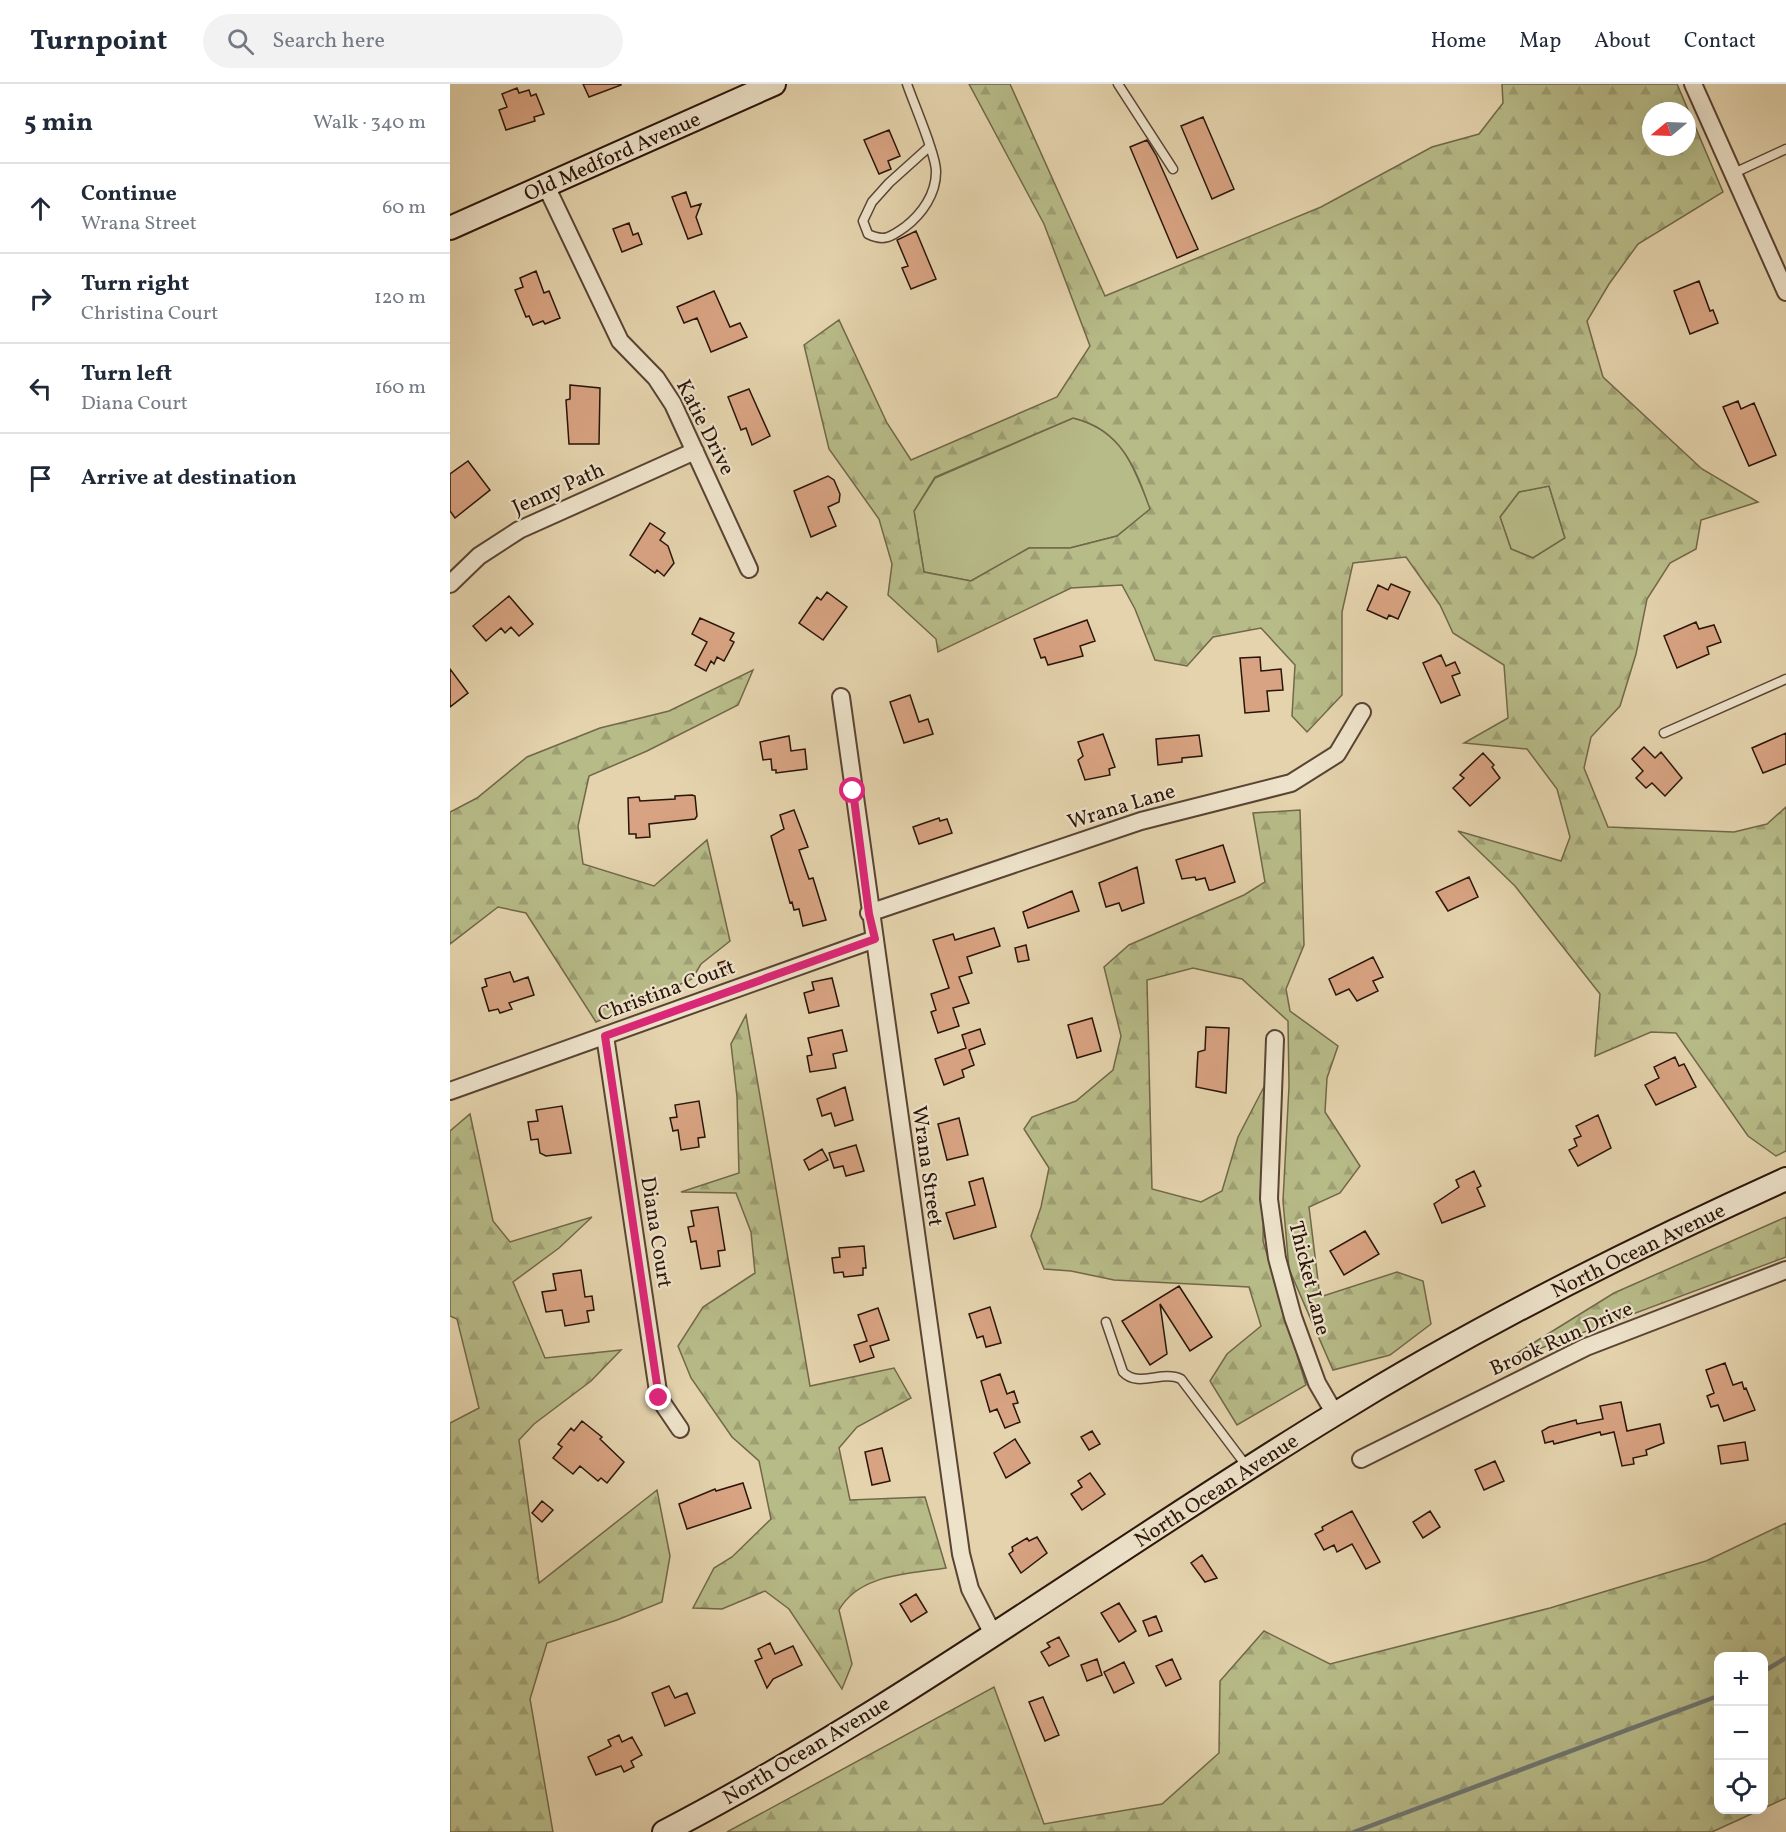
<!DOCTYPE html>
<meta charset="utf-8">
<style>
body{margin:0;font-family:Vollkorn,serif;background:#f2f2f3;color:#1f2937}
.controls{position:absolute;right:18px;bottom:18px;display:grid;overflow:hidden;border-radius:12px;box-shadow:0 6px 24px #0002}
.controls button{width:54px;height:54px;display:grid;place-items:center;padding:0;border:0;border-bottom:2px solid #e0e1e3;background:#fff;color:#1f2937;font:30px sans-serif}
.compass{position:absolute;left:1192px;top:18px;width:54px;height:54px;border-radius:50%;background:#fff;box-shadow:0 6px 24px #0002;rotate:251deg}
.stop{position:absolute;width:18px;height:18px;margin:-14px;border:4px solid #db2777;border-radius:50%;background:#fff}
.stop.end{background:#db2777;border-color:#fff;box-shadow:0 2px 6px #0008}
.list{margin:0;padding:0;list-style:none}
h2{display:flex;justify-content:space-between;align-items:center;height:78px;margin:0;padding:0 24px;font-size:26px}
h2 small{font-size:20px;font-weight:400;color:#747a83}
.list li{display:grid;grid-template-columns:39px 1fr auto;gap:18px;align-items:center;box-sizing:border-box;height:90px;padding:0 24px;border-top:2px solid #e0e1e3}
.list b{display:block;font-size:22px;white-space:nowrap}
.list p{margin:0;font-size:20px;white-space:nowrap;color:#747a83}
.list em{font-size:20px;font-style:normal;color:#747a83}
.icon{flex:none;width:33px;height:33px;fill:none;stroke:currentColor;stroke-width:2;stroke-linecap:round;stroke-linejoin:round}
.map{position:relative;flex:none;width:1336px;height:1748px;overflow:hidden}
header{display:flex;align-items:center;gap:36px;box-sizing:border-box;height:84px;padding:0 30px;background:#fff;border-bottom:2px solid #e0e1e3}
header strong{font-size:28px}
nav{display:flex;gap:33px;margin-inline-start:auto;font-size:21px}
.search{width:420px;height:54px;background:#f2f2f3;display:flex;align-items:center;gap:15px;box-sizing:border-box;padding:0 21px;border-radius:33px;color:#747a83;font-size:22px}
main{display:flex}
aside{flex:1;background:#fff}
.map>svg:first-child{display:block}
</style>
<header>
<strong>Turnpoint</strong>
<div class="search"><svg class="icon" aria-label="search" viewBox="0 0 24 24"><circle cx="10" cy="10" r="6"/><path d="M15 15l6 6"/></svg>Search here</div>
<nav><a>Home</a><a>Map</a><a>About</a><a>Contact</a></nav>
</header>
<main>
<aside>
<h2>5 min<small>Walk · 340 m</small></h2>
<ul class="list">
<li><svg class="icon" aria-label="ahead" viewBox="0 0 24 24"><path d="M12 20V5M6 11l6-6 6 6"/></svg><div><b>Continue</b><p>Wrana Street</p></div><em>60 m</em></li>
<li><svg class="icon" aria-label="right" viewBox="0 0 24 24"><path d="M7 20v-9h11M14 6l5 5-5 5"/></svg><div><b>Turn right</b><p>Christina Court</p></div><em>120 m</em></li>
<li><svg class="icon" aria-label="left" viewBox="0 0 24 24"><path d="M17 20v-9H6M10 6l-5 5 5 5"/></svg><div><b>Turn left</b><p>Diana Court</p></div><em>160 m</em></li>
<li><svg class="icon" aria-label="arrive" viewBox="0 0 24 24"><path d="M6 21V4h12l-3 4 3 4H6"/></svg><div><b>Arrive at destination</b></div></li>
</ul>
</aside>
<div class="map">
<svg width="1336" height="1748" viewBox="0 0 1336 1748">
<defs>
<pattern id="forest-firs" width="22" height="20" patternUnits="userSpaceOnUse" patternTransform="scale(1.5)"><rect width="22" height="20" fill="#b7bb88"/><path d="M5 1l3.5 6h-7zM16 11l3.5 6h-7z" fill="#9ea074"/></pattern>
</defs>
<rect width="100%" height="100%" fill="#e4d3ad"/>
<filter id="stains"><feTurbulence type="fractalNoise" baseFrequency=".00333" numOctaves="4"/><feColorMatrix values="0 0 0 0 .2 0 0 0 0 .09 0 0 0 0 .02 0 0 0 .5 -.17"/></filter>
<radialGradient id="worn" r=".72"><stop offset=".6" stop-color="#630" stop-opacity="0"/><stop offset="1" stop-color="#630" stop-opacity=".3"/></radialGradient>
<path fill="#b7bb88" stroke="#716849" stroke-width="1.5" d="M623,334C674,347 682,382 701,425L667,452L620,464H579L521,497L474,488L464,427L485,394Z
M1099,402L1115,454L1083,474L1061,465L1050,433L1069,408Z"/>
<path fill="url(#forest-firs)" stroke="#716849" stroke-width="1.5" fill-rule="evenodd" d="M519,0H560L655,212L871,123L982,63L1029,50L1053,19L1052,0H1227L1273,108L1188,160L1159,200L1137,237L1153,293L1252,385L1308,418L1251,436L1246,465L1220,479L1197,515L1186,570L1170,622L1141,653L1134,684L1158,743L1284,748L1317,740L1336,723V1067L1326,1072L1298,1052L1226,949L1201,948L1145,972L1150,910L1065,802L1008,747L1111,777L1120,753L1107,705L1077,665L1014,659L1058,634L1054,581L1003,549L990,521L956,473L903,479L892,528V611L857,648L842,632L845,581L811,544L763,553L737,582L705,576L685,525L672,501L621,504L488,568L486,555L438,511L442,480L429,435L379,365L354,261L389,236L437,339L461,376L607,313L640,262L594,140ZM1201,27H1237V63H1201ZM623,334C671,345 685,383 700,425L667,452L620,464H579L521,497L474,488L464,427L485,393ZM1099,402L1115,454L1083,474L1061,465L1050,433L1069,408Z
M303,586L288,621L197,667L139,692L128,742L133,780L204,802L257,756L280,857L251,880L242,895L146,938L76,829L48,823L0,860V728L27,714L77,673L150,644L219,627Z
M850,726L854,861L836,905L840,927L888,962L877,994L875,1028L910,1082L890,1109L859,1123L870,1213L947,1188L973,1197L981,1240L940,1271L883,1286L839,1185L833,1117L839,1002L838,937L792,895L743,884L697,896L702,1105L751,1118L772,1107L788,1053L816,999L813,1157L856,1301L787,1341L760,1297L777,1270L811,1242L799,1203L664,1196L621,1187L594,1185L581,1152L591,1123L599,1084L574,1045L582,1033L626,1017L663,986L671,952L654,883L679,861L794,811L815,798L803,729Z
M296,931L360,1302L444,1284L461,1314L407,1343L389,1364L400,1416L475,1413L496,1484C459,1490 409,1490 389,1526L402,1580L392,1605L339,1525L315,1507L272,1525L243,1524L264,1484L282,1473L321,1435L309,1377L282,1353L241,1294L228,1262L253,1223L305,1189L301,1148L286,1109L231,1108L289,1089L287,1013L281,960Z
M20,1030L43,1137L60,1158L142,1133L109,1164L63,1198L95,1274L171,1266L141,1297L84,1340L69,1356L89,1499L207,1406L220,1472L212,1518L167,1536L97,1559L80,1615L103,1748H0V1339L29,1324L7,1235L0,1232V1047Z
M1336,1133V1173L1051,1279L1164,1209Z
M1336,1439V1714L1314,1724V1572H1268V1726H1310L1262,1748H277L544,1603L594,1740L712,1720L769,1669L770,1597L814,1547L880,1580L1100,1524L1256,1477Z"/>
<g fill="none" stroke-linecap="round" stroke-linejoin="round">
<path stroke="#6e7571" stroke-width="4.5" d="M1314,1587L1336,1574
M904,1748L1268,1612"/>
</g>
<path fill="#d8a382" stroke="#2b150a" stroke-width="1.5" d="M133,0H171V1L139,13Z
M67,4L69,9L79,6L81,12L86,10L94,30L84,33L85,37L56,46L49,26L57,23L52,10Z
M753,33L784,105L762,115L731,42Z
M439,46L450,72L438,77L441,85L429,90L414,56Z
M697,56L706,71L748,165L727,174L680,63Z
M236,108L241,123L251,120L246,133L252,150L238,155L222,113Z
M179,139L183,151L188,149L192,160L172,168L163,145Z
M466,147L486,195L461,205L452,184L458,182L447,156Z
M86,187L94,209L99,207L110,234L95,240L93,237L83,241L79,232L76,233L65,206L73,203L70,194Z
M1249,197L1260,227L1263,226L1268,239L1240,250L1224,207Z
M264,207L280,243L290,239L297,253L261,268L247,234L234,239L227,223Z
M120,301L150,304L149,360H119L116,316L120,315Z
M299,305L320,352L302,361L296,344L291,346L278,313Z
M1288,317L1291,325L1304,319L1326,371L1299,382L1273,323Z
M18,377L40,406L5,434L0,427V390Z
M378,392L384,396L390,410L389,418L378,423L386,442L361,453L344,407Z
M200,439L215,449L210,456L218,462L224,479L214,492L207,486L205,489L180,471Z
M941,500L960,508L948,535L939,531L937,535L917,526L928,501L938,506Z
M377,508L397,523L373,556L349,539L367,513L371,516Z
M59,512L83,540L69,552L61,543L55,549L51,544L36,557L23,542Z
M250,534L284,549L280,556L284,558L274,577L267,573L264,580L261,577L256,587L245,581L257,558L242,550Z
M637,536L645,557L630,562L633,572L598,581L595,573L591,574L584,555Z
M1246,538L1249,545L1264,541L1271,558L1257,563L1259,570L1227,584L1214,552Z
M991,571L996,582L1005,578L1010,589L1002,592L1010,611L991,619L973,579Z
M810,573L811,587L831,585L833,606L817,607L819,627L795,629L790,574Z
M0,585L18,609L0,623Z
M460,611L469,638L478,635L483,650L454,659L440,618Z
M1336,649V680L1313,689L1302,664Z
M653,650L665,683L659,685L660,691L635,696L628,676L633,672L628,658Z
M749,651L752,672L732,674V678L708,681L706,655Z
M339,652L341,667L355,665L357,685L326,689V686H322L321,675L313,676L310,658Z
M1194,663L1205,674L1211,668L1232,694L1215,712L1202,699L1196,704L1186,694L1193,687L1182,675Z
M1033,669L1044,681L1042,683L1050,694L1020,722L1003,704L1014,694L1010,691Z
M242,711L245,712L247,732L245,735L199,740L200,753L186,754V750H179L178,714L189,713L190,717L225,715V712Z
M344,726L358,763L349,766L359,795L363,794L376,836L353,842L349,825L344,826L342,818L340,819L321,752L334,745L330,731Z
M489,734L490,737L497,735L502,749L469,760L463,743Z
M773,761L785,798L762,806H759L755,794L746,796L745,793L732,795L726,776Z
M687,783L694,819L672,827L669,819L656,823L649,799Z
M1019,793L1028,813L998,827L986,808Z
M622,807L629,827L578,844L573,828Z
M544,844L550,862L517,873L522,889L509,893L519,919L503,924L509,942L488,949L481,928L486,926L481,910L499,904L483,856L503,850L505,856Z
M576,861L579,876L568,878L565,864Z
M923,873L933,893L923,897L928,907L907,917L899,905L886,911L879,895Z
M279,876L283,888L271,891L268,879Z
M60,888L64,898L78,893L84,911L59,919L62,925L50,929L48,925L39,927L32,904L37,902L35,895Z
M382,894L389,922L359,929L354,909L364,906L362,898Z
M642,934L651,967L627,974L618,941Z
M756,943L779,944L776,1009L746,1003L748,968L755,966Z
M530,945L535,960L519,966L524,981L512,986L514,993L494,1001L485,975L516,964L512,951Z
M392,946L397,967L383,970L386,984L360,988L357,972L362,971L358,954Z
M1225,973L1229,982L1234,980L1246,1003L1206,1021L1195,1001L1209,994L1204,983Z
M395,1003L403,1036L385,1042L381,1029L372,1032L367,1015Z
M249,1017L255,1053L248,1054L249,1063L231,1066L228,1046L223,1047L220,1034L227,1033L225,1021Z
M112,1022L121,1069L96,1072L90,1069L88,1055L81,1056L78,1038L88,1037L86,1026Z
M1148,1031L1161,1064L1128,1082L1119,1066L1127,1062L1124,1055L1131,1052L1126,1042Z
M509,1034L518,1071L497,1076L488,1040Z
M406,1061L414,1087L396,1092L393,1082L384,1084L379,1069Z
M372,1065L378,1076L359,1086L354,1076Z
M1024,1087L1031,1102L1027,1104L1035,1122L992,1139L984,1120L1009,1103L1006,1096Z
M533,1094L546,1143L504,1155L496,1129L525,1121L519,1098Z
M268,1123L275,1166L268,1167L270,1182L251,1185L246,1157L241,1158L238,1143L244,1142L241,1127Z
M915,1147L929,1170L894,1191L880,1167Z
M414,1162L416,1184H413V1191L394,1193L393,1188L384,1189L382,1174L390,1173L389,1164Z
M131,1186L135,1213L142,1212L144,1226L137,1227L139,1238L115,1242L112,1226L96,1228L92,1208L106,1206L103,1190Z
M729,1202L762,1253L740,1267L710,1220L717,1270L700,1281L672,1237Z
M540,1223L551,1259L536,1263L533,1252L527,1254L519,1230Z
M428,1224L439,1256L420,1262L424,1273L410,1278L404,1261L417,1257L408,1231Z
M1275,1279L1283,1301L1292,1298L1294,1305L1296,1304L1305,1326L1274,1337L1268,1321L1261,1323L1257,1312L1264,1309L1256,1286Z
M550,1290L557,1310L564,1307L568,1319L563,1320L570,1338L555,1344L547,1325L540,1328L531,1297Z
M1171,1318L1177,1347L1210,1340L1214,1359L1196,1366L1197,1371L1183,1374L1184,1380L1172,1382L1164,1348L1151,1351L1150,1348L1104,1360L1103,1357L1095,1359L1092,1347L1099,1343L1126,1336L1127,1340L1153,1335L1150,1322Z
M132,1337L152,1353L150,1355L174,1378L157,1399L151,1394L148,1397L130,1382L123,1390L103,1374L112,1363L108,1360L121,1344L124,1347Z
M642,1347L650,1360L639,1366L631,1353Z
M565,1355L580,1379L556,1394L544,1369Z
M1295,1358L1298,1376L1271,1380L1268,1362Z
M432,1364L440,1397L422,1401L415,1368Z
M1045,1377L1054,1397L1034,1406L1025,1386Z
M640,1389L655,1410L632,1426L621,1410L632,1403L628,1397Z
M293,1399L301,1424L237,1445L229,1420L265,1405L266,1407Z
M92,1417L103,1426L92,1438L82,1429Z
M902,1427L930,1478L916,1485L902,1460L887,1468L884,1461L874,1466L865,1450L873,1446L872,1443Z
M980,1427L990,1443L973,1454L963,1438Z
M587,1453L597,1469L571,1489L559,1470L563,1467L562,1463L577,1454L579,1457Z
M752,1471L767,1494L755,1498L741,1479Z
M466,1510L477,1528L461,1538L450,1520Z
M669,1519L686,1547L669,1558L651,1529Z
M706,1532L712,1547L699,1552L693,1537Z
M609,1553L619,1572L599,1582L591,1568L600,1563L597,1559Z
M320,1559L325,1570L343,1562L352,1581L323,1595L317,1604L305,1577L312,1574L308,1565Z
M647,1575L652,1591L637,1597L631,1581Z
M722,1575L731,1595L716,1602L706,1582Z
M674,1578L684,1599L664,1609L654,1588Z
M219,1602L225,1614L237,1609L245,1629L215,1642L202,1609Z
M593,1613L609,1651L595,1657L579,1618Z
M169,1651L172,1658L182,1653L192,1671L181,1677L184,1683L174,1688L171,1682L146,1691L138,1673L161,1662L158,1656Z"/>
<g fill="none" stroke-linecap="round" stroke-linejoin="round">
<defs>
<path id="lane" d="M457,0C463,18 487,73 486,88C486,110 472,130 455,143C441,153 434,158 418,150L413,137L422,118L439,99L479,63
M668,0L723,85
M1284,89L1336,65
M1214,649L1336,595
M656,1238L673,1288C688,1304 712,1286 731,1295L798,1384"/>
<path id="street" d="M1243,0L1336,208
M96,102L170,257L206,294L223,320L299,485
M0,500L29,472L69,446L245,367
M391,613L511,1470L520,1505L543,1550
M419,829L691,737L841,699L887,670L912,628
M155,952L209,1314L230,1345
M825,955L819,1115L827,1174L843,1233L867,1299L885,1330
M0,1007L425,855
M911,1375L1136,1263L1336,1186"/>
<path id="secondary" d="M0,144L324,0
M214,1748C448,1626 660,1467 885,1330C1029,1241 1181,1165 1336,1095"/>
</defs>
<use href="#lane" stroke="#594433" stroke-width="11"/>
<use href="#street" stroke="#594433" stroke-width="20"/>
<use href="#secondary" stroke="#2b150a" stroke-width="26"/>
<use href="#lane" stroke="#ede2ca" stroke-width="8"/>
<use href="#street" stroke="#ede2ca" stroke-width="16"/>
<use href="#secondary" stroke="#ede2ca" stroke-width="22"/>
</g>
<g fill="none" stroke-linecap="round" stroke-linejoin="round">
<path stroke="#db2777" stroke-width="8" d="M209,1314L155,952L425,855L419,830L403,707"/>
</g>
<g text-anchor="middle" stroke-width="4.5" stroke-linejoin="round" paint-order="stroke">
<g font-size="21" fill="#2b150a" stroke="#ede2ca">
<text transform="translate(162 72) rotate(-24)" y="7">Old Medford Avenue</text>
<text transform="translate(256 343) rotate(63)" y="7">Katie Drive</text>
<text transform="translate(108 404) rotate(-24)" y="7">Jenny Path</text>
<text transform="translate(671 722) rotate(-17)" y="7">Wrana Lane</text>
<text transform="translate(216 906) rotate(-20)" y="7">Christina Court</text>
<text transform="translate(478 1082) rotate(82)" y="7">Wrana Street</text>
<text transform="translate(207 1148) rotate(81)" y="7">Diana Court</text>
<text transform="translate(1188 1166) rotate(-26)" y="7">North Ocean Avenue</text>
<text transform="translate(860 1194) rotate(76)" y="7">Thicket Lane</text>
<text transform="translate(1111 1254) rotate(-24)" y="7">Brook Run Drive</text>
<text transform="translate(766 1406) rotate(-33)" y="7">North Ocean Avenue</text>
<text transform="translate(356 1666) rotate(-31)" y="7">North Ocean Avenue</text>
</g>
</g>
<rect width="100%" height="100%" filter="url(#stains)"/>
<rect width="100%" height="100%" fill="url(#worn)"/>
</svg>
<div class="controls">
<button>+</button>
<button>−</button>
<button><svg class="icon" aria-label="locate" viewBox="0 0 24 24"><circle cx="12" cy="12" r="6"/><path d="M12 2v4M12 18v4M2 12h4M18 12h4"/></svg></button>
</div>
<svg class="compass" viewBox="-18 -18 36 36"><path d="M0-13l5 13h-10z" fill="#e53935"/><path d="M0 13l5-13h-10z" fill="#747a83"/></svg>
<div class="stop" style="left:403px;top:707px"></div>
<div class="stop end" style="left:209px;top:1314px"></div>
</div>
</main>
